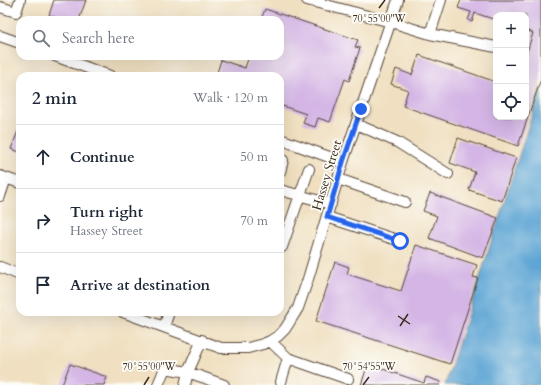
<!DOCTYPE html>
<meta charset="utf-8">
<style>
body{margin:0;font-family:Cardo,serif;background:#f2f2f3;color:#1f2937}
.controls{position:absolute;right:12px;top:12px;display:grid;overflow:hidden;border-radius:8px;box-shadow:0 4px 16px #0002}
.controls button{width:36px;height:36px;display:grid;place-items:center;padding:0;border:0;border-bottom:1px solid #e0e1e3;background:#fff;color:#1f2937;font:20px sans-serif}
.stop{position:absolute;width:12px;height:12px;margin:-9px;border:3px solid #2563eb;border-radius:50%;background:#fff}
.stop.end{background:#2563eb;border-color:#fff;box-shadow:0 1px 4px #0008}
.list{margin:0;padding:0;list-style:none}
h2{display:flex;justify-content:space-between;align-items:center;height:52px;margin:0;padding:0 16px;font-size:17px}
h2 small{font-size:13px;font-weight:400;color:#747a83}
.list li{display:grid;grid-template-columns:26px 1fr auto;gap:12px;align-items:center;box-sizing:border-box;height:64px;padding:0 16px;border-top:1px solid #e0e1e3}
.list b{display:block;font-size:15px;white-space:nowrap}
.list p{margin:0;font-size:13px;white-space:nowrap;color:#747a83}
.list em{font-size:13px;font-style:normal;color:#747a83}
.icon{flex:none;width:22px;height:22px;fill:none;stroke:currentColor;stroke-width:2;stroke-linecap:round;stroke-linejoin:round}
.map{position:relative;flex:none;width:541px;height:385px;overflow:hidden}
.search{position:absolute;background:#fff;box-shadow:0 4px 16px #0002;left:16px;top:16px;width:268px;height:44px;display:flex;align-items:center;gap:10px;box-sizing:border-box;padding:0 14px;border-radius:12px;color:#747a83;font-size:15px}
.panel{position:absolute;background:#fff;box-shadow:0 4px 16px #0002;left:16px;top:72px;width:268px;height:244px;border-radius:12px}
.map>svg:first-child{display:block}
</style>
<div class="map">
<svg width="541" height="385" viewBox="0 0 541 385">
<rect width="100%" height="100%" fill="#fdfcf7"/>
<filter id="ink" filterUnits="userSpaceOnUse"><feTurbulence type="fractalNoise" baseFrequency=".025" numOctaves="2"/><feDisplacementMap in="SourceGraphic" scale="8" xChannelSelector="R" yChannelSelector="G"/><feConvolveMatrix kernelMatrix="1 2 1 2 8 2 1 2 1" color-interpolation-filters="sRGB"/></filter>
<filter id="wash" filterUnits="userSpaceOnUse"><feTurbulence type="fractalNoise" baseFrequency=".012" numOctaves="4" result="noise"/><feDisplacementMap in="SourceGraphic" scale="16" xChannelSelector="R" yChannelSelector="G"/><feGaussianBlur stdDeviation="0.9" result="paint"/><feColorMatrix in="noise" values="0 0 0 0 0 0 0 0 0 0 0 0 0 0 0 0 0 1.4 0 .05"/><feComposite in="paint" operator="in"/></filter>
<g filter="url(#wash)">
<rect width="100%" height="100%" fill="#f0e0c1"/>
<path fill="#5da5d4" stroke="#4c6879" d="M541,87V385H445L452,364Z"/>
<g id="blocks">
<path fill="#d4b5e5" d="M54,0H86L79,20H63L49,15Z
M461,0H541V79L518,146L403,106L408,90L391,84L396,69L412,75L419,55L496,82V117H526V55L533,33L526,30V15H496V20L475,13L472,22L468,20L471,12L458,8Z
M265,9L358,40L355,47L360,48L349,81L345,79L330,122L318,118L315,127L303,123L306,114L280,105V76H216L221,60L245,68L249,56H280V20H261Z
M20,126V152L11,149Z
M458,138L516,158L502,201L469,190L475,172L450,163Z
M430,193L498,218L483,258L429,238L437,216L423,211Z
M416,245L477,265L473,277L478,278L450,364L316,321L335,262L349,267L347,274L401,291Z
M70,364L107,377L104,385H62Z
M368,364L424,383L426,377L441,382L440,385H361Z"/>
</g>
</g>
<g filter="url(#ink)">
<use href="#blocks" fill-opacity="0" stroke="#564536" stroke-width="1"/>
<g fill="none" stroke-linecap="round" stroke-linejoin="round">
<defs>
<path id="minor" d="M307,0L391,22L430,34L496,47
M0,7L16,12L20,0
M430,34L441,0
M0,36L20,43
M55,56L110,76
M356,124L397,142L448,174
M280,139L343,162
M280,172L283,160
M0,176L20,183
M338,179L405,202
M280,190L331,204
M0,196L6,178
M327,217L400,241
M282,247L309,169
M0,267L20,275
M123,312L221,348H248L263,344L270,341L278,336L285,329L290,321L298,308L308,279L343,162L398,0
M164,327L169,312
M270,341L288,358L281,382
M288,358L348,379
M158,385L165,368L188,372L202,340
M185,385L188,372L224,385"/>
</defs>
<use href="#minor" stroke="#564536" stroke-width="12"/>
<use href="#minor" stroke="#fff" stroke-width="10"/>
</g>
</g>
<g fill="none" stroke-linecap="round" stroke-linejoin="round" filter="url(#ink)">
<path stroke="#2563eb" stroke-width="5" d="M361,109L343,162L327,217L400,241"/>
</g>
<path fill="none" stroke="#3b2a1e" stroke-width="1.5" d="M379,8L385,0M398,316L410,324M400,326L408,314M144,385L149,377M363,385L369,377"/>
<g text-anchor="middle" stroke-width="3.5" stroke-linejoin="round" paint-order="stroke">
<g font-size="13" fill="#3b2a1e" stroke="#fdfcf7">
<text transform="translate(326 175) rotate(-73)" y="5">Hassey Street</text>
</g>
</g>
<g font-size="10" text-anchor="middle" fill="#3b2a1e" stroke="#fdfcf7" stroke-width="3.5" stroke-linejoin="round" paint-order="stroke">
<text x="379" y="22">70°55'00"W</text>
<text x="149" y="370">70°55'00"W</text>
<text x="369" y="370">70°54'55"W</text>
</g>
</svg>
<div class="controls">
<button>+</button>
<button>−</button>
<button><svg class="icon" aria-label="locate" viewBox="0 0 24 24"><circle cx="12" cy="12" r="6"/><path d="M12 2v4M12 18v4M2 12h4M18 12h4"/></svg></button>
</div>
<div class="stop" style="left:400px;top:241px"></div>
<div class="stop end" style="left:361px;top:109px"></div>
<div class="search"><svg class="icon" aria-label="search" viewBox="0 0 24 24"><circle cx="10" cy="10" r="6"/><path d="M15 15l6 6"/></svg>Search here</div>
<section class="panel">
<h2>2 min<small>Walk · 120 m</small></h2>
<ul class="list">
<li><svg class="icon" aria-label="ahead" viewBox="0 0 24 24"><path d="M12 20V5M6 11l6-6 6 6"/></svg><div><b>Continue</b></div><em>50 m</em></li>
<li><svg class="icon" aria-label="right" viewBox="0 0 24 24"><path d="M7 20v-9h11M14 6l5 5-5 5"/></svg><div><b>Turn right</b><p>Hassey Street</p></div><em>70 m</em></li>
<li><svg class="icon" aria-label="arrive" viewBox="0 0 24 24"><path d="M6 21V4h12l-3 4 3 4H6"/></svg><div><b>Arrive at destination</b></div></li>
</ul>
</section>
</div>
